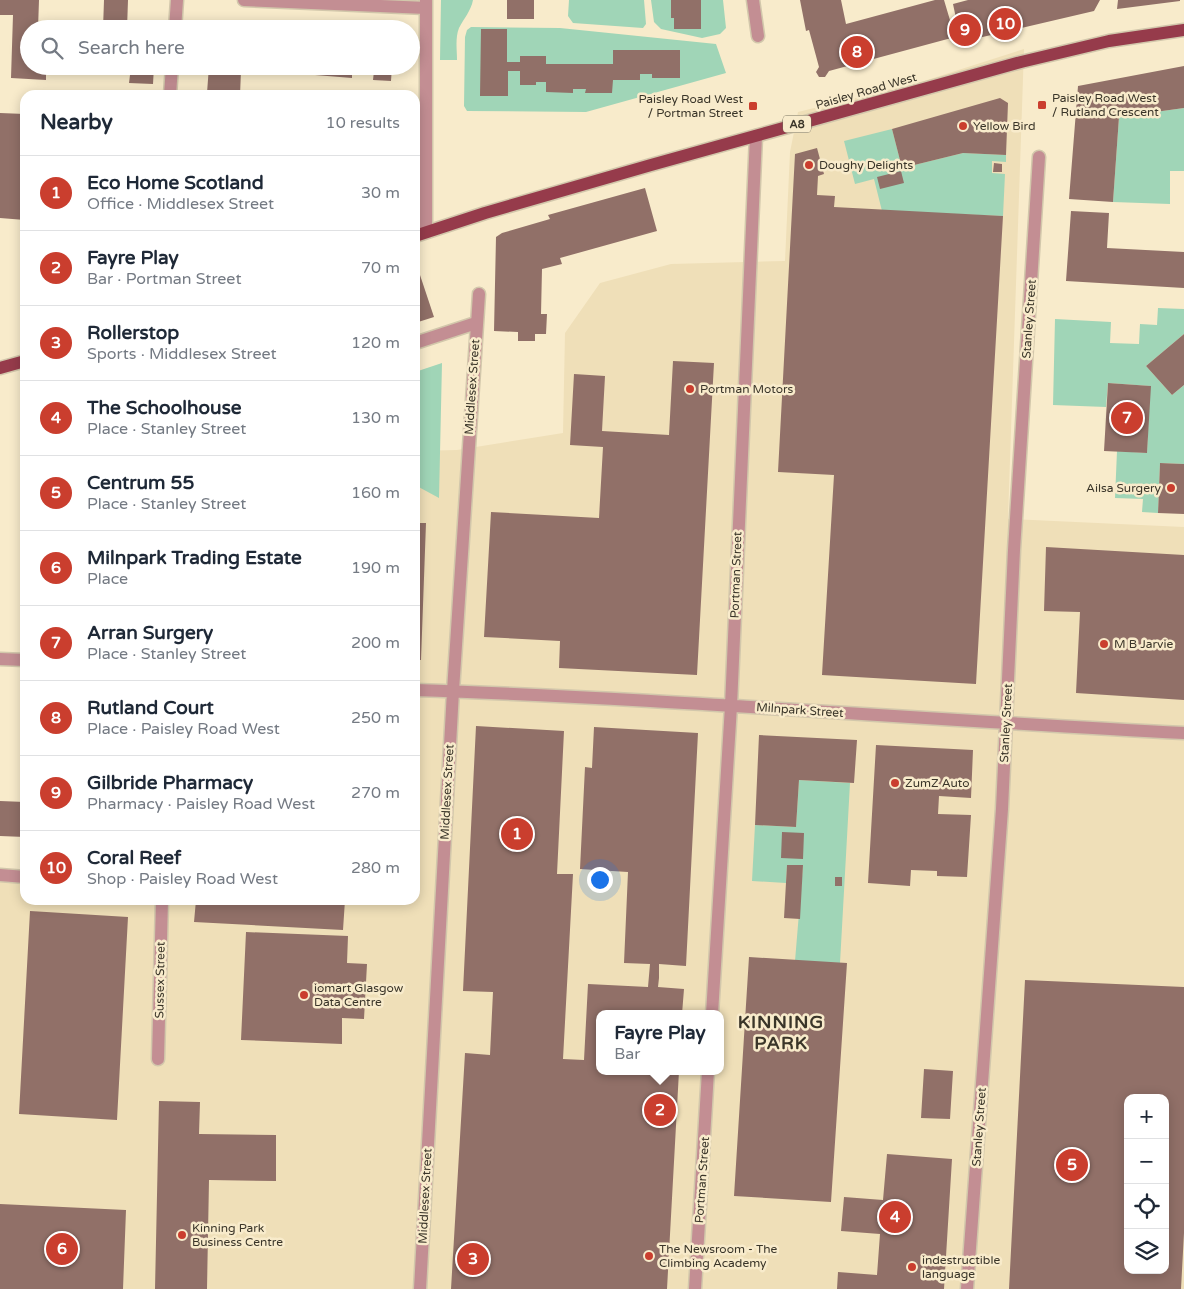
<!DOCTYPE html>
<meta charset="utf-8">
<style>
body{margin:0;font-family:"Varela Round",sans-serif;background:#f6f6f7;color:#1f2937}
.controls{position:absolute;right:15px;bottom:15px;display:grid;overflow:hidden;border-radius:10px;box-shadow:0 2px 12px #0003}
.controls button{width:45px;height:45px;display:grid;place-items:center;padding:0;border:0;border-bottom:1px solid #e0e1e3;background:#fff;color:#1f2937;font:25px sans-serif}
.you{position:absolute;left:599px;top:879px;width:18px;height:18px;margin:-12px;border:4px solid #fff;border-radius:50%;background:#1a73e8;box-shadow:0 0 0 8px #1a73e833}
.badge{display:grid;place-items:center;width:32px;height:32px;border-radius:50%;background:#ca3e2e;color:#fff;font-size:16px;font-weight:700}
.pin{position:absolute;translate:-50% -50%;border:2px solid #fff;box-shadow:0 1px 5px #0006}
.popup{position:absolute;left:596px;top:1010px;width:128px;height:65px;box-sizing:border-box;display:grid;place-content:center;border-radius:10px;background:#fff;filter:drop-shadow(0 1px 4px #0005);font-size:16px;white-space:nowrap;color:#747a83}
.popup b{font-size:19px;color:#1f2937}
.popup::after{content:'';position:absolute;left:50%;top:100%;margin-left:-10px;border:10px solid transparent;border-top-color:#fff}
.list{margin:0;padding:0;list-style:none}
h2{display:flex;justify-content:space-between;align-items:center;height:65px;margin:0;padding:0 20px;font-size:21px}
h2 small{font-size:16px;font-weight:400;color:#747a83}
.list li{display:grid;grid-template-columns:32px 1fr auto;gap:15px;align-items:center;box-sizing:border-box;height:75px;padding:0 20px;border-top:1px solid #e0e1e3}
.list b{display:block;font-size:19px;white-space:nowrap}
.list p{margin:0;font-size:16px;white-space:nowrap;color:#747a83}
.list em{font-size:16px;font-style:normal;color:#747a83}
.icon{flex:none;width:28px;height:28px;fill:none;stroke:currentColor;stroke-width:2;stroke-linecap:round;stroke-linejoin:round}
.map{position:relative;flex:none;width:1184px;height:1289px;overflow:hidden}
.search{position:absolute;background:#fff;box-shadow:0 2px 12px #0003;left:20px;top:20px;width:400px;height:55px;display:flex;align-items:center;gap:12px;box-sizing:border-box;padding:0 18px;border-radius:28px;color:#747a83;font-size:19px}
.panel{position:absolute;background:#fff;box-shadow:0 2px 12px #0003;left:20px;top:90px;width:400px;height:815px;border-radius:15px}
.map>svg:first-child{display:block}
</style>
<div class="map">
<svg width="1184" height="1289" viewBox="0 0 1184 1289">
<rect width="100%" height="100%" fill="#f8ebcb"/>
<path fill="#efdfb8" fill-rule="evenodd" d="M1024,49L1008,519L1184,527V1289H0V875L25,877V900H415V451L457,450L563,433L565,333L600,283L671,264L785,261L790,152L798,112L924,81ZM600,1014H720V1071H600ZM1128,1098H1165V1270H1128Z"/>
<path fill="#a0d5b7" d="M441,0H473C471,11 464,18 459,28C455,38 457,50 457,60H440Z
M569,0H644L646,24L643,28L573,23L568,16Z
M651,0H723L726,28L720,34L702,38L661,29L654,22Z
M471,27L560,28L716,44L726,73L586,112L467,111L464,106L465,37L467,30Z
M1184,108V171H1170V204L1113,202L1119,117Z
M892,129L902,168L963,153L1006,155V162L992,161V173L1005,174L1003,216L882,211L874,179L855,184L844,141Z
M1158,308L1184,309V334L1146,366L1172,395L1184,385V464L1160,463L1158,513L1142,512L1143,499L1115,498L1117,451L1147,453L1150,386L1108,383L1106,407L1053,405L1055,319L1111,322L1110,343L1139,344L1140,324L1157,325Z
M442,363L439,498L415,485V372Z
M799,780L850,783L840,963L795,961L803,865H787L786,883L752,881L755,825L796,827Z"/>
<path fill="#917068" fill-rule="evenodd" d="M0,0H39L38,29H29V66H46V80L11,78L13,15H0Z
M104,0H128L127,29H103Z
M507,0H534V19H507Z
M671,0H701V29H674V18H671Z
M800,0H841L846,24L935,0H944L955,37L829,71L825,77H819L816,72L819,67L809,30L806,31Z
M968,0H1100L1094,11L961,42L953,4Z
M1118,0H1180V1L1117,9Z
M481,29H507V62H520V56H546V64H613V50H680V78H652V74H640V80H613L612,93H585L586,89H573V93L546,92V82H536V85H520V71H508V96H480Z
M101,66H154L153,84L129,83L130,75L101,73Z
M209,66H230L229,70L241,71L240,95L207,93Z
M315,66H392L391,81L373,80L374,71L370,70L352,69V78L315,75Z
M1184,66V108L1119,117L1113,202L1069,199L1078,86Z
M1000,98L1008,103L1006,155L963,153L902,168L892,129Z
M0,113L25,114V220L0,218Z
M817,148L824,174L818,176L817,195L835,196L834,207L1003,216L976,684L822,675L834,475L778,472L795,154Z
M994,163L1002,164V172H993Z
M901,171L904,183L880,189L877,177Z
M645,188L657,231L560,258L562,264L542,269L541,314H547L546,334H535V341H518V332L494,331L496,237L502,233L550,219L548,215Z
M1071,211L1109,213L1107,248L1184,252V288L1066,281Z
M420,275L434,317L415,323V277Z
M1184,334V385L1172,395L1146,366Z
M673,361L714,363L697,675L559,668L560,641L484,637L491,512L599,518L603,447L570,445L574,374L605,376L602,431L669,435Z
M1108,383L1151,386L1147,453L1104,451Z
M1160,463L1184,464V514L1158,513Z
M415,523H426L421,660H415Z
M1046,547L1184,555V700L1076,693L1080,612L1044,611Z
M415,720H418L417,747H415Z
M476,726L564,731L557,874H573L563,1059L584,1060L588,984L648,987L650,964L624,963L628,872L580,869L585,767L592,768L594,727L698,733L686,966L659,964V978L658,987L684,989L682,1014H600V1071H679L667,1289H451L465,1053L490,1055L493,992L463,991Z
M759,735L857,740L854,783L799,780L796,827L755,825Z
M876,745L973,750L971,798L939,796L938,814L971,815L967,877L937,876V871L911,870L910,886L868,883Z
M0,801L25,802V837L0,836Z
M782,832L804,833L803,859L781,858Z
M787,865H803L800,919L784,918Z
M835,877H842V886H835Z
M196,900H345L343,930L194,922Z
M30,911L128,917L117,1120L19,1114Z
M246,932L348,936L347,963L367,964L364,1019L342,1018V1044L241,1040Z
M749,957L847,963L831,1202L734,1196Z
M1025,980L1184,987V1233L1181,1289H1009ZM1128,1098H1165V1270H1128Z
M924,1069L953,1071L950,1119L921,1118Z
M159,1101L200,1102L199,1134L276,1135V1181L209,1180L207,1289H155Z
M887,1154L952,1159L944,1289H837L838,1272L877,1275L880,1234L841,1231L844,1197L883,1200Z
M0,1204L126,1210L123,1289H0Z"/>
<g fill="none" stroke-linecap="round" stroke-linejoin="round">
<defs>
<path id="minor" d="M244,0L426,8
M426,0V232
M753,0L758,36
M175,29L177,0
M170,95L172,66
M415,343L476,323
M0,659L25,660
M415,690C672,699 928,720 1184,733
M0,875L25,877
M712,1014L731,706L756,136
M158,1059L162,900
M420,1289L453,691L479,294
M695,1289L708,1071
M967,1289L1002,809L1014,550L1039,157"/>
<path id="major" d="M415,236L485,213L651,165L1021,62L1109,41L1184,30
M0,368L25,361"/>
</defs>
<use href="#minor" stroke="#d2c7ab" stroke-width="15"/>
<use href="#major" stroke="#d2c7ab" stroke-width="15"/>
<use href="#minor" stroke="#c38e93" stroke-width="12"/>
<use href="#major" stroke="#963b4b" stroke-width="12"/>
</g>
<g fill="#ca3e2e" stroke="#f8ebcb" stroke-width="2">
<rect x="1037" y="100" width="10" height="10" rx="2.5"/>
<rect x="748" y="101" width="10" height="10" rx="2.5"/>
<circle cx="963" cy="126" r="5"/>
<circle cx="809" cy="165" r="5"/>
<circle cx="690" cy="389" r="5"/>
<circle cx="1171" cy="488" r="5"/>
<circle cx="1104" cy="644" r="5"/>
<circle cx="895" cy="783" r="5"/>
<circle cx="304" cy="995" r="5"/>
<circle cx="182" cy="1235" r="5"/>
<circle cx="649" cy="1256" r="5"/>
<circle cx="912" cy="1267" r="5"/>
</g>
<g text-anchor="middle" stroke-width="5" stroke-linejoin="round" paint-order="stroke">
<rect fill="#f8ebcb" stroke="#736c5a" stroke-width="1" x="783" y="115.5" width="28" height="17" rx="4"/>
<g font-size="11" font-weight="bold" fill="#3a3529">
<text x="797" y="128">A8</text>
</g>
<g font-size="12" fill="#3a3529" stroke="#f8ebcb">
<text transform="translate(866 91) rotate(-16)" y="4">Paisley Road West</text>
<text transform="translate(1029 319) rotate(-86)" y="4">Stanley Street</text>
<text transform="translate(472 387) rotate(-86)" y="4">Middlesex Street</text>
<text transform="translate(736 575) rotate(-88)" y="4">Portman Street</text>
<text transform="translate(800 710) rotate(4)" y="4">Milnpark Street</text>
<text transform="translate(1006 723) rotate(-87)" y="4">Stanley Street</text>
<text transform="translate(447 792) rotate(-87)" y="4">Middlesex Street</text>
<text transform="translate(160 980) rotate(-89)" y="4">Sussex Street</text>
<text transform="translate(979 1127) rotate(-86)" y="4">Stanley Street</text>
<text transform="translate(702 1180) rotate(-86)" y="4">Portman Street</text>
<text transform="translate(425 1196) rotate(-87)" y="4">Middlesex Street</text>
</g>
<g font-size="12" fill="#3a3529" stroke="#f8ebcb" text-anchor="start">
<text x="1052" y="102">Paisley Road West<tspan x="1052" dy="14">/ Rutland Crescent</tspan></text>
<text x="743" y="103" text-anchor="end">Paisley Road West<tspan x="743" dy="14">/ Portman Street</tspan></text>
<text x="973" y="130">Yellow Bird</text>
<text x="819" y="169">Doughy Delights</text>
<text x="700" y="393">Portman Motors</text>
<text x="1161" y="492" text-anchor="end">Ailsa Surgery</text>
<text x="1114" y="648">M B Jarvie</text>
<text x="905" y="787">ZumZ Auto</text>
<text x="314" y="992">iomart Glasgow<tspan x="314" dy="14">Data Centre</tspan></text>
<text x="192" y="1232">Kinning Park<tspan x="192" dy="14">Business Centre</tspan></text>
<text x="659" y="1253">The Newsroom - The<tspan x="659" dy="14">Climbing Academy</tspan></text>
<text x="922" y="1264">indestructible<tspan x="922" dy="14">language</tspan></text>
</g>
<g font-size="18" font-weight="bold" letter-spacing="1" fill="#3a3529" stroke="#f8ebcb">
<text x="781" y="1028">KINNING<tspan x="781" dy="21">PARK</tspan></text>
</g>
</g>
</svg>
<div class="controls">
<button>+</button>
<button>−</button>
<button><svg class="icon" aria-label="locate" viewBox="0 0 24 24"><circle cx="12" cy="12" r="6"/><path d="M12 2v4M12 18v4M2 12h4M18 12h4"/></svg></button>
<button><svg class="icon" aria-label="layers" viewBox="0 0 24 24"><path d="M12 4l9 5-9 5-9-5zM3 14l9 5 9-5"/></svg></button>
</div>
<div class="you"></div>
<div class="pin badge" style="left:517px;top:834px">1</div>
<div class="pin badge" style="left:660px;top:1110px">2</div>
<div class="popup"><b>Fayre Play</b>Bar</div>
<div class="pin badge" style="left:473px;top:1259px">3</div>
<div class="pin badge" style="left:895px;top:1217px">4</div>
<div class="pin badge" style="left:1072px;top:1165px">5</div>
<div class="pin badge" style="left:62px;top:1249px">6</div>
<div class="pin badge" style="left:1127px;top:418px">7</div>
<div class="pin badge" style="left:857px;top:52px">8</div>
<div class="pin badge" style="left:965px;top:30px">9</div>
<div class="pin badge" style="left:1005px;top:24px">10</div>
<div class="search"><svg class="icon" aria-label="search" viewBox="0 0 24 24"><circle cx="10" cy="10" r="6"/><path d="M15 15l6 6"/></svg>Search here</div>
<section class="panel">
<h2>Nearby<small>10 results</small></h2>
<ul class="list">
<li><span class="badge">1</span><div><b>Eco Home Scotland</b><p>Office · Middlesex Street</p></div><em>30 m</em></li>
<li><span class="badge">2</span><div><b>Fayre Play</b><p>Bar · Portman Street</p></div><em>70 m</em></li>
<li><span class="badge">3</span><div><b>Rollerstop</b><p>Sports · Middlesex Street</p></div><em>120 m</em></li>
<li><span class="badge">4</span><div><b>The Schoolhouse</b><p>Place · Stanley Street</p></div><em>130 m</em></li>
<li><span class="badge">5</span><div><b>Centrum 55</b><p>Place · Stanley Street</p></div><em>160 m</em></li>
<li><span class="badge">6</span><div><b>Milnpark Trading Estate</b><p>Place</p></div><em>190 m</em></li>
<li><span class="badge">7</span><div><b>Arran Surgery</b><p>Place · Stanley Street</p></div><em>200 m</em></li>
<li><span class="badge">8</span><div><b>Rutland Court</b><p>Place · Paisley Road West</p></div><em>250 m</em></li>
<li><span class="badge">9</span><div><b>Gilbride Pharmacy</b><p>Pharmacy · Paisley Road West</p></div><em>270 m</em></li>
<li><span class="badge">10</span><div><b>Coral Reef</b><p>Shop · Paisley Road West</p></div><em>280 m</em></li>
</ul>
</section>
</div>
